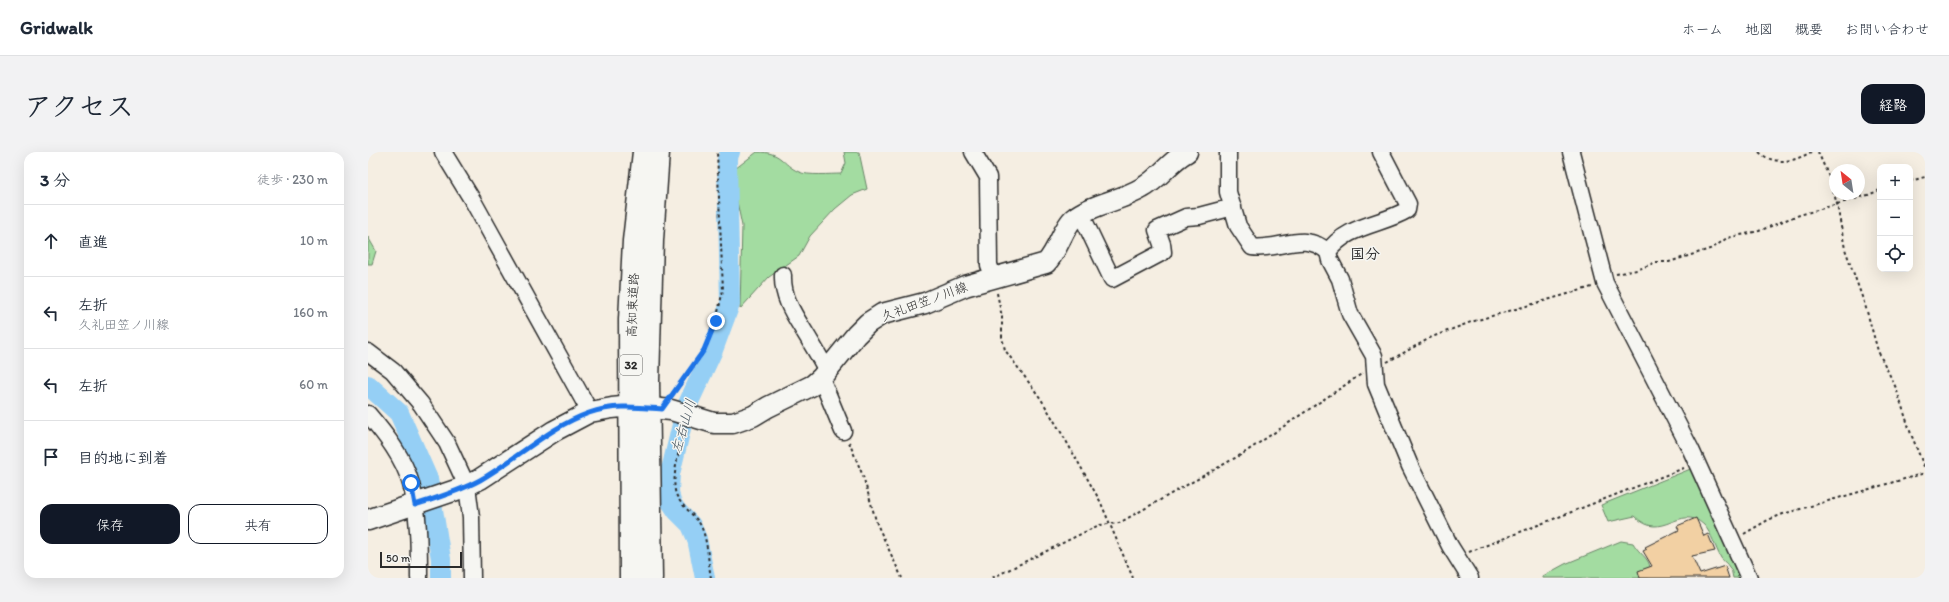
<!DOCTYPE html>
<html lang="ja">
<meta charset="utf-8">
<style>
body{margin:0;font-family:Itim,"Klee One",sans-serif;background:#f2f2f3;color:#1f2937}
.controls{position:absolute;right:12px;top:12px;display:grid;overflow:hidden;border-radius:8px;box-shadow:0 4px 16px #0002}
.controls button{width:36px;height:36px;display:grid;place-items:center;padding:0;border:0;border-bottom:1px solid #e0e1e3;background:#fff;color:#1f2937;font:20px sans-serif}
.compass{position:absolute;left:1461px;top:12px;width:36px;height:36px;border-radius:50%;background:#fff;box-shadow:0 4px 16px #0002;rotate:330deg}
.scale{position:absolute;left:12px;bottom:10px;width:82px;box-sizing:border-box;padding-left:4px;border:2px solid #2b2b2b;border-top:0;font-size:11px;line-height:14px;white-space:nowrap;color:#2b2b2b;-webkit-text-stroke:3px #f6f6f2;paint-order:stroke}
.stop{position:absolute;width:12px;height:12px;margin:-9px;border:3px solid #1a73e8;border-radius:50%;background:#fff}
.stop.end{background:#1a73e8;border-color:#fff;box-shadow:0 1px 4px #0008}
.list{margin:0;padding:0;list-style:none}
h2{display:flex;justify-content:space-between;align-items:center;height:52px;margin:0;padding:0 16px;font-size:17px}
h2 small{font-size:13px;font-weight:400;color:#747a83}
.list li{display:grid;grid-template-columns:26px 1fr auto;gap:12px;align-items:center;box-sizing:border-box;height:72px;padding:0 16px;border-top:1px solid #e0e1e3}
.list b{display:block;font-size:15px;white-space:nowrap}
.list p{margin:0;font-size:13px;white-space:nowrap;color:#747a83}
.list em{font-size:13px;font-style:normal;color:#747a83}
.actions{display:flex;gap:8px;padding:12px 16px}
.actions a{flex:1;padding:9px 0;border:1px solid #111827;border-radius:12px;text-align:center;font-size:14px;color:#111827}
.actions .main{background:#111827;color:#fff}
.icon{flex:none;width:22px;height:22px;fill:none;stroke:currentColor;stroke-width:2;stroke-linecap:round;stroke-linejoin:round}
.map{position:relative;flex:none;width:1557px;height:426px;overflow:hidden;border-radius:12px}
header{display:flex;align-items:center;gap:24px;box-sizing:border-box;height:56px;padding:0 20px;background:#fff;border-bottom:1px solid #e0e1e3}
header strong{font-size:19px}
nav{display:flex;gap:22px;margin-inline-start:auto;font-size:14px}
.intro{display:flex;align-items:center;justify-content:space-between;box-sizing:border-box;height:96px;padding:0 24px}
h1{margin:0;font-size:28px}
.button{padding:10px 18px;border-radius:12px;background:#111827;color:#fff;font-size:14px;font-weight:700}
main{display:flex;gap:24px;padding:0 24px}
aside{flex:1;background:#fff;border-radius:12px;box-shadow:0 4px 16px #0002}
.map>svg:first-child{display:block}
</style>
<header>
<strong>Gridwalk</strong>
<nav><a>ホーム</a><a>地図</a><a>概要</a><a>お問い合わせ</a></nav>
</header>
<div class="intro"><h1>アクセス</h1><a class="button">経路</a></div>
<main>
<aside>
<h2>3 分<small>徒歩 · 230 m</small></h2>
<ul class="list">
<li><svg class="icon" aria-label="ahead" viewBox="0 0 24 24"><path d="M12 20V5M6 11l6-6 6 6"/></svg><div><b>直進</b></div><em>10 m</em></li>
<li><svg class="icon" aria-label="left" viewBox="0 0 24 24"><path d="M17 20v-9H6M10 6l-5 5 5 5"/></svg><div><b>左折</b><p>久礼田笠ノ川線</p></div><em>160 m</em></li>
<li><svg class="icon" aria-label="left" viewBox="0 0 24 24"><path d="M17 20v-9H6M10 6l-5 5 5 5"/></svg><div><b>左折</b></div><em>60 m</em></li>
<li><svg class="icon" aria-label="arrive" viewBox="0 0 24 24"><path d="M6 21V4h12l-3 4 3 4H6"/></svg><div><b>目的地に到着</b></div></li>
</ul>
<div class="actions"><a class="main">保存</a><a>共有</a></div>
</aside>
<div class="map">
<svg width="1557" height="426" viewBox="0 0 1557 426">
<rect width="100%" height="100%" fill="#f5eee2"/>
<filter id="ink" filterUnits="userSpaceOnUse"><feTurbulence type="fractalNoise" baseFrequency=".025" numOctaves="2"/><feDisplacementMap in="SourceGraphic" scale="8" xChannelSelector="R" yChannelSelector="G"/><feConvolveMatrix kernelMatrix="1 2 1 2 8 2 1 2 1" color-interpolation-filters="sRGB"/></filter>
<g filter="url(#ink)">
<path fill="#a3dca1" stroke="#678466" d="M389,0C415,0 413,12 431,20C439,24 463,22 473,22L478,11L476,0H491L499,37L484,43L467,57L442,84L431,104L401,125L372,157L374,74L363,20Z
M0,85L8,99L4,112H0Z
M1325,316L1375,426H1365C1364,422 1364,417 1361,415C1359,411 1355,409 1353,406C1347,395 1344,382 1336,373C1312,350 1293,392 1267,364L1240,370L1233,353Z
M1253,389L1265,391C1274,406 1286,407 1281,426H1175V424L1197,412Z"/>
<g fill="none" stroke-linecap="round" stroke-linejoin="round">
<path stroke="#95cff5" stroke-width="20" d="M0,233L31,261L60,327L73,407V426
M337,426L329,387L323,373L309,359L303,350L301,339L302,322L318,256L345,198L362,152L359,8L362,0"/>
</g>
<path fill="#f2d0a3" stroke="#2b2b2b" d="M1328,366L1336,384L1340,382L1347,399L1324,404L1332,422L1357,414L1361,426H1272L1270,419L1284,414L1275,399L1279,397L1277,395L1311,378L1309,374Z"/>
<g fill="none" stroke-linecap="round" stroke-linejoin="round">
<defs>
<path id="minor" d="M75,0L105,49L222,260
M605,0L620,25L621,113L626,126
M860,0V40L870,74L884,95C911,99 936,78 960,100
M1013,0L1040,52L1039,58C1014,73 978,73 960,100L962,108L972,127L982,162L1006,204L1008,232L1042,314L1082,394L1102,426
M1203,0L1237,131L1323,298L1381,426
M713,62L744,127L795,100L794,92L789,78L818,65L831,64L865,55
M415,123C414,149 430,168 442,189C448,199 454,209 459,219
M0,200L25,219L53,252L79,291L99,334L103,365L104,426
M453,226L475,279
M0,262C17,282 36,306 43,332C51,361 51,395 51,426"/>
<path id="major" d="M0,368L94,336L112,327L186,279L222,260L244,256L264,254L303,258L346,271H365L385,264L400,255L445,233L453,226L488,183L500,171L514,162L557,151L597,134L678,111C690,99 695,76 705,67C723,52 753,49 774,36C791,27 802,9 819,0"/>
<path id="highway" d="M263,426L262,168L266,89L276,0
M283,426L280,230L284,88L290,0"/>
</defs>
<use href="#minor" stroke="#2b2b2b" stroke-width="19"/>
<use href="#major" stroke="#2b2b2b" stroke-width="23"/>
<use href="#highway" stroke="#2b2b2b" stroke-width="25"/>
<path stroke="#2b2b2b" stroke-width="2" stroke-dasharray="3 3" stroke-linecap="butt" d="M1391,0C1406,14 1426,10 1443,0
M1450,0L1461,25L1469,52L1477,97L1498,156L1510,199L1528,236L1543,282L1557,317
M1542,29L1557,25
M1248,122L1269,118L1288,110H1301L1345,96L1359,86L1391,79L1425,65L1500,43L1512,38
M629,141L634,165V185L637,198L673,247L697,287L732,349L765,426
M1019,210L1064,185L1103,170L1224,135
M304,243L336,199L348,169L355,138L349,0
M319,279C311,289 303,330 308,342C313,355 327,362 333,374C340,389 340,410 343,426
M481,290L495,324L509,372L534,426
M1376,382L1400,368L1415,362L1557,321
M1101,400L1316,316
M624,426L731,373L751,371L876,301L995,221"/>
<use href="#minor" stroke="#f6f6f2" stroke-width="16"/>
<use href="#major" stroke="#f6f6f2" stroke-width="20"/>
<use href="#highway" stroke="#f6f6f2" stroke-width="22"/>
</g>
</g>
<g fill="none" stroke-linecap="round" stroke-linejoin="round" filter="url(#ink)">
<path stroke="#1a73e8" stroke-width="5" d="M43,331L47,353C69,346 92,339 112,328C149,307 181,275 221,261C245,252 270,255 294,257L336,198L348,169"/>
</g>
<g text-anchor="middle" stroke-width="3" stroke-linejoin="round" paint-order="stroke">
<rect fill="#f6f6f2" stroke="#686867" stroke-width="1" x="252" y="203" width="22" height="20" rx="3"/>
<g font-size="12" font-weight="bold" fill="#2b2b2b">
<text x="263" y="217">32</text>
</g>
<g font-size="13" fill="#2b2b2b" stroke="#f6f6f2">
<text transform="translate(556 149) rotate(-20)" y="5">久礼田笠ノ川線</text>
<text transform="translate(264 153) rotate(-88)" y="5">高知東道路</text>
</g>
<g font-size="14" font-style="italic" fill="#46545e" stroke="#f6f6f2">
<text transform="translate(315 274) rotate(-74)" y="5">左右山川</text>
</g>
<g font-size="15" font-weight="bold" fill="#2b2b2b" stroke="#f6f6f2">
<text x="997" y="107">国分</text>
</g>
</g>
</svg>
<div class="controls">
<button>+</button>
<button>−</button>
<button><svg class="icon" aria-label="locate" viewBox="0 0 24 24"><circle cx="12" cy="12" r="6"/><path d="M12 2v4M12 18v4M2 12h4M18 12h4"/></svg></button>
</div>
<svg class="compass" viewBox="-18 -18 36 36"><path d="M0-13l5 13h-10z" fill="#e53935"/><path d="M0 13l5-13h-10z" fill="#747a83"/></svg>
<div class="scale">50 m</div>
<div class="stop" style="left:43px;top:331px"></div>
<div class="stop end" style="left:348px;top:169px"></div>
</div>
</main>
